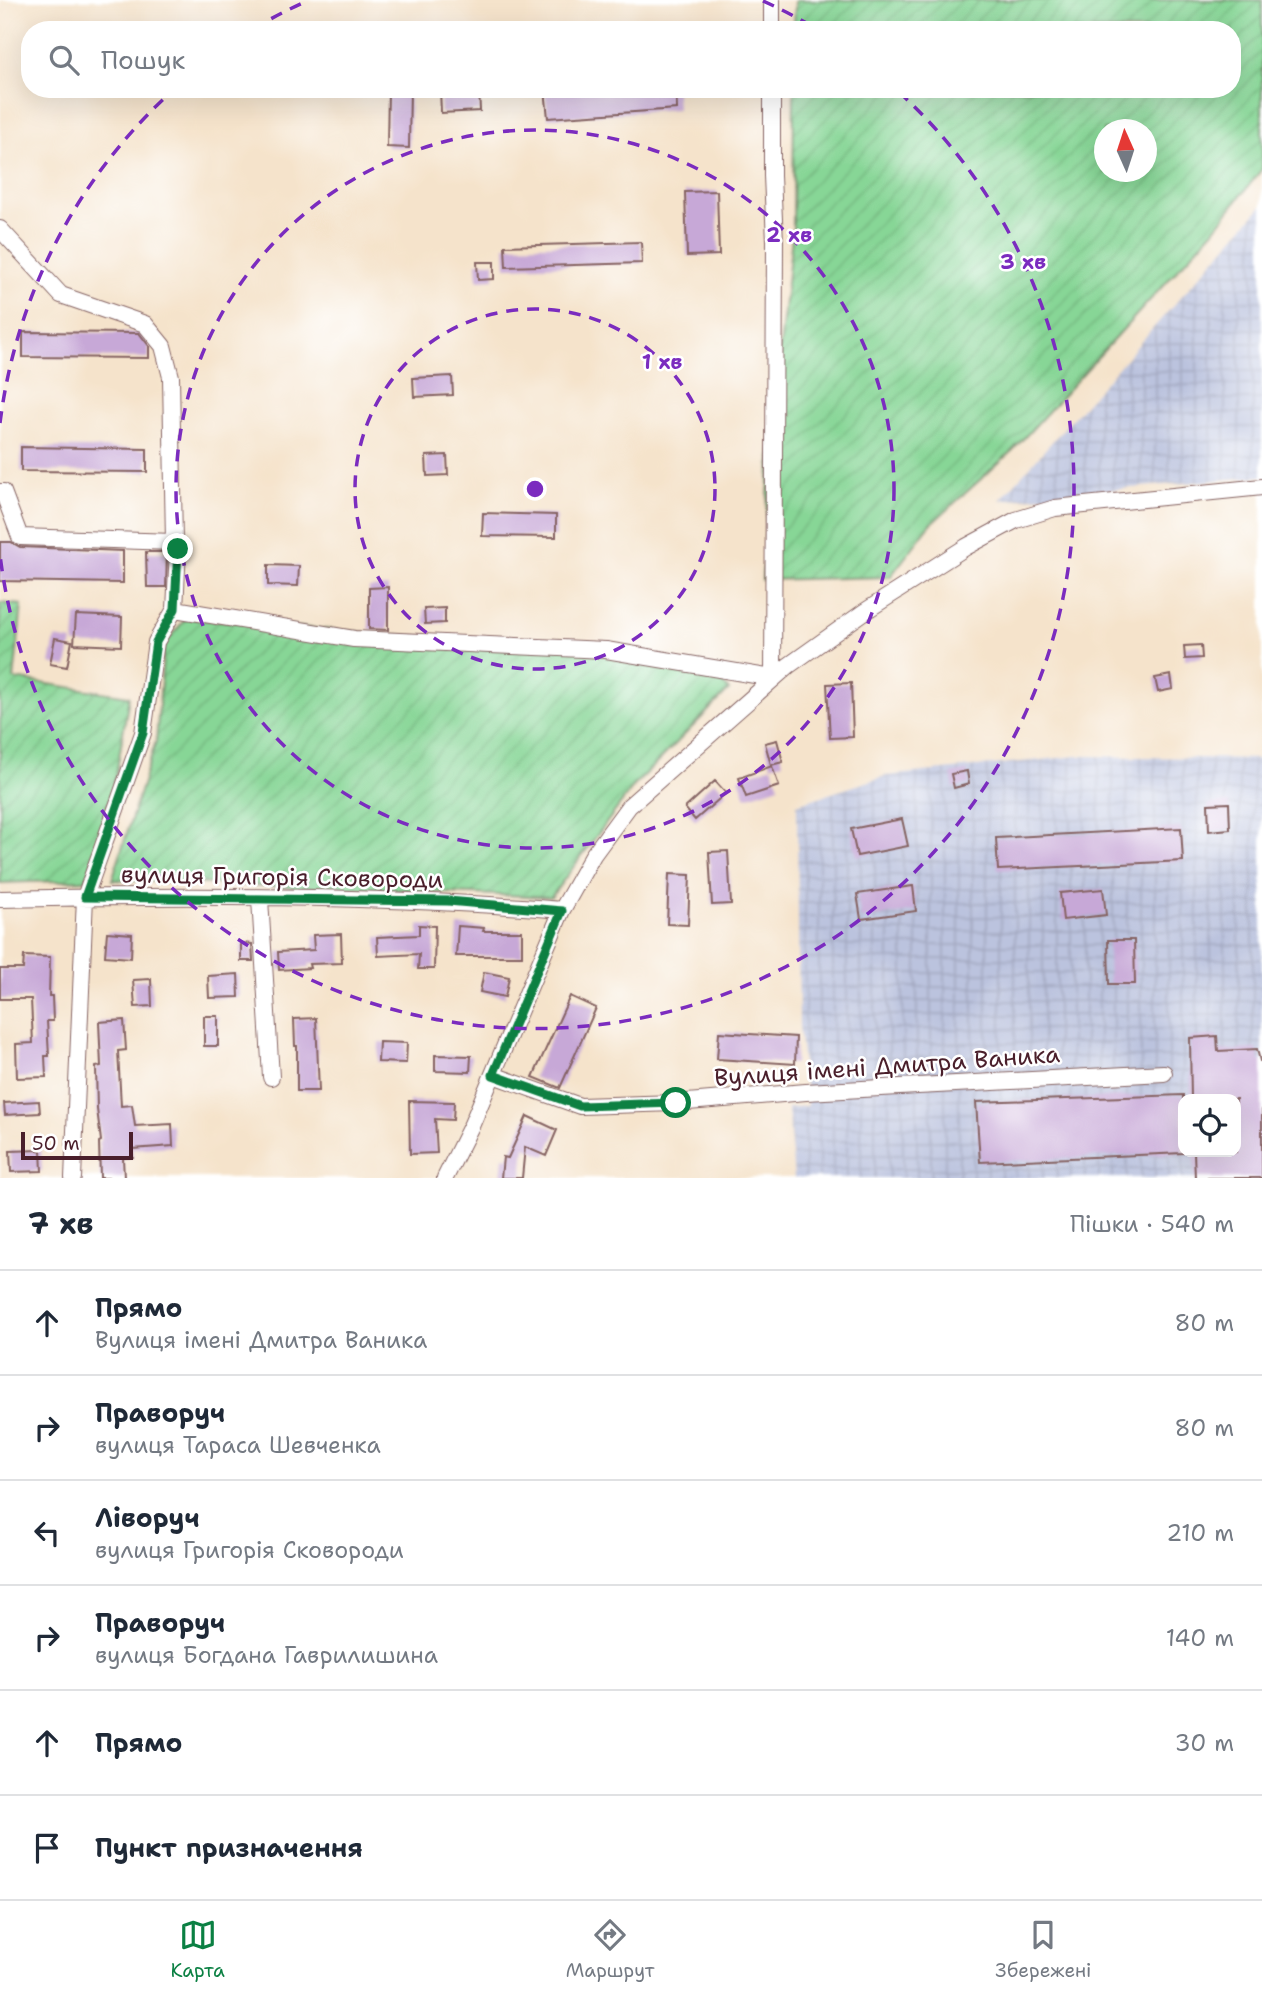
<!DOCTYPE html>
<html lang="uk">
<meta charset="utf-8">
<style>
body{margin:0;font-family:"Shantell Sans",sans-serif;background:#f6f6f7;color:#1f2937}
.controls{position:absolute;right:21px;bottom:21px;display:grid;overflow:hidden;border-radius:14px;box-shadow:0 7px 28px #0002}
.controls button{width:63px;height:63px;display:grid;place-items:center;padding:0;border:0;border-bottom:2px solid #e0e1e3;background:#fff;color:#1f2937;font:35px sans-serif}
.compass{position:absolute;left:1094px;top:119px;width:63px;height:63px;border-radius:50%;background:#fff;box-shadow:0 7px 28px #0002;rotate:357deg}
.scale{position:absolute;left:21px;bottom:18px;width:112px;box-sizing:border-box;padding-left:7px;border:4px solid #4a1f2b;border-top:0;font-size:19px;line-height:24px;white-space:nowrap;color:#4a1f2b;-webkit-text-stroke:5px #fff;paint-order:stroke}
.stop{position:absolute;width:21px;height:21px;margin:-16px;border:5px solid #0b8043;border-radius:50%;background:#fff}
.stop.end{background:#0b8043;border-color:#fff;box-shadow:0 2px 7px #0008}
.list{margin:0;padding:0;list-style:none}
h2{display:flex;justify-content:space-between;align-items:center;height:91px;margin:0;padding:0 28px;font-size:30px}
h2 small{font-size:23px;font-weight:400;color:#747a83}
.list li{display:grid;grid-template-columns:46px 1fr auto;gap:21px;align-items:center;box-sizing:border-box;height:105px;padding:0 28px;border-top:2px solid #e0e1e3}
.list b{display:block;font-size:26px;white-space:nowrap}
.list p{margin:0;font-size:23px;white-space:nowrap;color:#747a83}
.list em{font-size:23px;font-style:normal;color:#747a83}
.icon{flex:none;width:38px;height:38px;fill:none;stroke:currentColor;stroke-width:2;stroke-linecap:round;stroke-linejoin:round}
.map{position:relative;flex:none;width:1262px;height:1178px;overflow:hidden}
.search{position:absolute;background:#fff;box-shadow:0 7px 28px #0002;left:21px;right:21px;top:21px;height:77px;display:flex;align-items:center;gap:18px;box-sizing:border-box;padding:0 24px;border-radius:28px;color:#747a83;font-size:26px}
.sheet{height:721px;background:#fff}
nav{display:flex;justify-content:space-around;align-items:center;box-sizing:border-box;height:98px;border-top:2px solid #e0e1e3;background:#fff;font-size:19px;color:#747a83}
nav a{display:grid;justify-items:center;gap:4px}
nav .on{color:#0b8043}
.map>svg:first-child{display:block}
</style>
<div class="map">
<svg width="1262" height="1178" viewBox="0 0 1262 1178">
<defs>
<pattern id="industrial-grid" width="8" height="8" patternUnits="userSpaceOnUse" patternTransform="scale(1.75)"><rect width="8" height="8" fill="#bbc3de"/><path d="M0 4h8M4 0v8" fill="none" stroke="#a2a7bf"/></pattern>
<pattern id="garden-furrows" width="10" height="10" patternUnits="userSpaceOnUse" patternTransform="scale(1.75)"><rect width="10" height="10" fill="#87d696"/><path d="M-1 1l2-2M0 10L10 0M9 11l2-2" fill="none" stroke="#76b781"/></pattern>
</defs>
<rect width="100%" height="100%" fill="#fff"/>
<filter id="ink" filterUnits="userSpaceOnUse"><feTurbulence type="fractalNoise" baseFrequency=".0143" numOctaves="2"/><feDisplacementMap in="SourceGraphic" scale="14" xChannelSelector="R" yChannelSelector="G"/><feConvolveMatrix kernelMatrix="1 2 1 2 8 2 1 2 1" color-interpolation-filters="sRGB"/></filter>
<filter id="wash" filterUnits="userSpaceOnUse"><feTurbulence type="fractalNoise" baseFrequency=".00686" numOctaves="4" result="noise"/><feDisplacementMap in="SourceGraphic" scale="28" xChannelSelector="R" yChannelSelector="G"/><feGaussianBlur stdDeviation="1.57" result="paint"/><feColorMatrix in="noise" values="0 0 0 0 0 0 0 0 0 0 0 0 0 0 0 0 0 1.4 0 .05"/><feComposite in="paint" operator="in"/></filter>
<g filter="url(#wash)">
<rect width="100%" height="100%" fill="#f5e3cb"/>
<path fill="url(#industrial-grid)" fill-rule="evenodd" d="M1262,206V476L1000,500Z
M1078,756L1262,759V1178H794L788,1108L807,1106L799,1025L797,804L886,776ZM1183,1099H1236V1152H1183Z"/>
<path fill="url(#garden-furrows)" stroke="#687a60" stroke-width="2" fill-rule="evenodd" d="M795,0H1262V169L1213,231L1013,450L930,525L890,577L762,580L776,385L793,227L794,89H1232V30H794ZM1104,130H1146V172H1104Z
M0,603L22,605L14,679L129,696L116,776L87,880L0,883Z
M186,618L445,639L538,640L715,676L729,690L634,786L551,897L112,880L156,741L164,645Z"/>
<g id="blocks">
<path fill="#c7a8d7" d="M388,89H410L409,148L387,147Z
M440,89H479L480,111L441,113Z
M545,89H676L677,109L548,118Z
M717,191L719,255L687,256L685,192Z
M641,242L642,263L506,267L505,246Z
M477,262H494V279L478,280Z
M23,332L139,333L149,346V358L23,357Z
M452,376L453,395L414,397L413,378Z
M21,447L147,449V472L21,471Z
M447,455L448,475L427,476L426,456Z
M483,513L556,515V537L482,536Z
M0,542H11L20,547L123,551V583L0,581Z
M146,552H167L166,587H147Z
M268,565L299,566L298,586L268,585Z
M388,587V630L369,629V588Z
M445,608V623L425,624L424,609Z
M76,615L122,617L121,646L74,644Z
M55,638L72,641L67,667L50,664Z
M1201,645L1202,658L1185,659L1184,646Z
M1171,675L1173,689L1158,692L1155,678Z
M851,683L853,737L830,738L827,684Z
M777,740L783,762L771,765L765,743Z
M772,766L779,786L746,797L739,778Z
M967,771L969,784L954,788L951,774Z
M715,781L726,793L695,820L685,808Z
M1229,803L1230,829L1209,831L1208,804Z
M902,819L908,846L857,856L851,829Z
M1181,828L1183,861L998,870L996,838Z
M728,851L731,904L712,905L709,852Z
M669,874L690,875L688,925L667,924Z
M913,886L916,911L861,919L857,894Z
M1103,889L1106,915L1063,920L1060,893Z
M419,925L435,926L434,969H418L419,954L378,956L377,937L419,935Z
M458,926L484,928L483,931H522V956H456Z
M107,932L132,934L131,958L105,956Z
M341,934L342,963L309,964L310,968L279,970L278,952L314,950L313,935Z
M1108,940H1134L1135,984H1109Z
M241,943L252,944L253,961H241Z
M24,956L50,957L49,996H52L53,1021H47L49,1056H45L46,1077L17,1078L16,1044L33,1043L31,999H0V969H23Z
M484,972L509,977L505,997L480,992Z
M238,974L239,997L209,998L208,976Z
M151,979L152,1006L135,1007L133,980Z
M570,996L596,1008L560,1088L533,1077Z
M204,1016H218V1046H204Z
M316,1018L319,1091H297V1046H295L294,1019Z
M124,1020L126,1050L118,1051L121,1106L132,1105L135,1126L172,1124L173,1146L132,1149L133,1157L123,1158L124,1178H100L99,1142L101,1141L97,1109L96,1067L101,1066L99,1022Z
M719,1032L796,1037L795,1064L717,1059Z
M1217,1036L1218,1051L1257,1049L1260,1061H1262V1178H1195L1194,1152H1236V1099H1191L1190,1038Z
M379,1042L407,1043L406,1063L378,1062Z
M435,1055L471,1056L470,1072L435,1071Z
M1183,1095V1153L980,1162L976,1102Z
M39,1101L40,1113L5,1115L4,1103Z
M409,1101L454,1102L453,1120L435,1119L437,1153L410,1154Z
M527,1116L557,1130L546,1156L525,1147L522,1178H501L503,1157L508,1158Z
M41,1150L42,1171L11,1172L10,1151Z"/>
</g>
</g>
<g filter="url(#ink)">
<use href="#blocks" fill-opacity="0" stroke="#866463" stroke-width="2"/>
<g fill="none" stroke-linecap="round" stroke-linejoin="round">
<defs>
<path id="minor" d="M772,0V30
M0,229L61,295L145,324L163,346L171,377L174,542L178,549L175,609
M0,492H3L20,537L174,542
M0,899C187,895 376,895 562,910
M260,899L271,1077
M493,1075L580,1106L676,1103L806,1092L1164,1073
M73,1178L85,897L143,733L156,642L175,609L354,639L606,650L773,678L775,241L772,176V89
M445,1178L472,1124L562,910L593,855L629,806L788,666L864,612L966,547L1016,520L1055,508L1262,487"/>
</defs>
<use href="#minor" stroke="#866463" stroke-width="18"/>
<use href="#minor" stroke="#fff" stroke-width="16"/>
</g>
</g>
<g fill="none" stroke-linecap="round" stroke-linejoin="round" filter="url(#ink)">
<path stroke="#0b8043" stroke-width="9" d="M178,549L175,609L156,642L143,733L85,897L448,901L562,911L493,1075L580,1106L676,1103"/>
</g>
<g fill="none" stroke="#7b2cbf" stroke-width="3.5" stroke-dasharray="12 9">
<circle cx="535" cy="489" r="180"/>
<circle cx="535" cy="489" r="359"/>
<path d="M0 423A539 539 0 0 1 171 92M253 29A539 539 0 0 1 307 1M763 1A539 539 0 0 1 817 29M899 92A539 539 0 1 1 0 555"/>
</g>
<g text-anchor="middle" stroke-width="5" stroke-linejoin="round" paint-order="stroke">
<g font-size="24" fill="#4a1f2b" stroke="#fff">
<text transform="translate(282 877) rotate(1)" y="8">вулиця Григорія Сковороди</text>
<text transform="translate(887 1066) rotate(-4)" y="8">Вулиця імені Дмитра Ваника</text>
</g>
</g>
<circle cx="535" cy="489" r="10" fill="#7b2cbf" stroke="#fff" stroke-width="3.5"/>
<g font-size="21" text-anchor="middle" font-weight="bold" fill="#7b2cbf" stroke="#fff" stroke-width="5" stroke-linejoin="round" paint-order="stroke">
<text x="789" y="242">2 хв</text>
<text x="1023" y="269">3 хв</text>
<text x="662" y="369">1 хв</text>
</g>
</svg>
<div class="controls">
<button><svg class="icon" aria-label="locate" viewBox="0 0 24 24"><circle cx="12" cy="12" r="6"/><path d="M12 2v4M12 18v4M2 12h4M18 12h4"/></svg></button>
</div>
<svg class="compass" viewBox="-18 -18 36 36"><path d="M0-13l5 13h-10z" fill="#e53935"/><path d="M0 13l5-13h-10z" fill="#747a83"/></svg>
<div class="scale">50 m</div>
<div class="stop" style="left:676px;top:1103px"></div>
<div class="stop end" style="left:178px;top:549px"></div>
<div class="search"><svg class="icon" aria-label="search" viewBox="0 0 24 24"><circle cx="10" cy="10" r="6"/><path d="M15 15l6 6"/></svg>Пошук</div>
</div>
<section class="sheet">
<h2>7 хв<small>Пішки · 540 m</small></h2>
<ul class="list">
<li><svg class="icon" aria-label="ahead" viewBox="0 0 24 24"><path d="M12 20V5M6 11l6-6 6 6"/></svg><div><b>Прямо</b><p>Вулиця імені Дмитра Ваника</p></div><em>80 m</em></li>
<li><svg class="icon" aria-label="right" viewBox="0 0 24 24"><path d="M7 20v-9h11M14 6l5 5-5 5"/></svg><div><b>Праворуч</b><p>вулиця Тараса Шевченка</p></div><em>80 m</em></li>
<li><svg class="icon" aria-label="left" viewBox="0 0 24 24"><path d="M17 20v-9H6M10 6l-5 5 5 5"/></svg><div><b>Ліворуч</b><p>вулиця Григорія Сковороди</p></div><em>210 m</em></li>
<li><svg class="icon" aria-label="right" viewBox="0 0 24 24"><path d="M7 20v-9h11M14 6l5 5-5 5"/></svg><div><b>Праворуч</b><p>вулиця Богдана Гаврилишина</p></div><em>140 m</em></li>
<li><svg class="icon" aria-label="ahead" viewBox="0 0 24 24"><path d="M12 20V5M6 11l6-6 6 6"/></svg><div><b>Прямо</b></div><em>30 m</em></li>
<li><svg class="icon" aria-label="arrive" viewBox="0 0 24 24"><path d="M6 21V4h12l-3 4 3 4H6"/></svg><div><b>Пункт призначення</b></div></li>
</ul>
</section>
<nav>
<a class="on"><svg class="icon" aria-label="map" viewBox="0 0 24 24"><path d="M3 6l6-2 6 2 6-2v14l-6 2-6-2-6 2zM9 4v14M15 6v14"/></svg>Карта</a>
<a><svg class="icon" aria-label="directions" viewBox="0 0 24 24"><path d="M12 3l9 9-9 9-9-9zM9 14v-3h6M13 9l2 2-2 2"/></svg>Маршрут</a>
<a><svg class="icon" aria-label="saved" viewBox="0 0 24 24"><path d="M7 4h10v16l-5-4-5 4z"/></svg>Збережені</a>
</nav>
